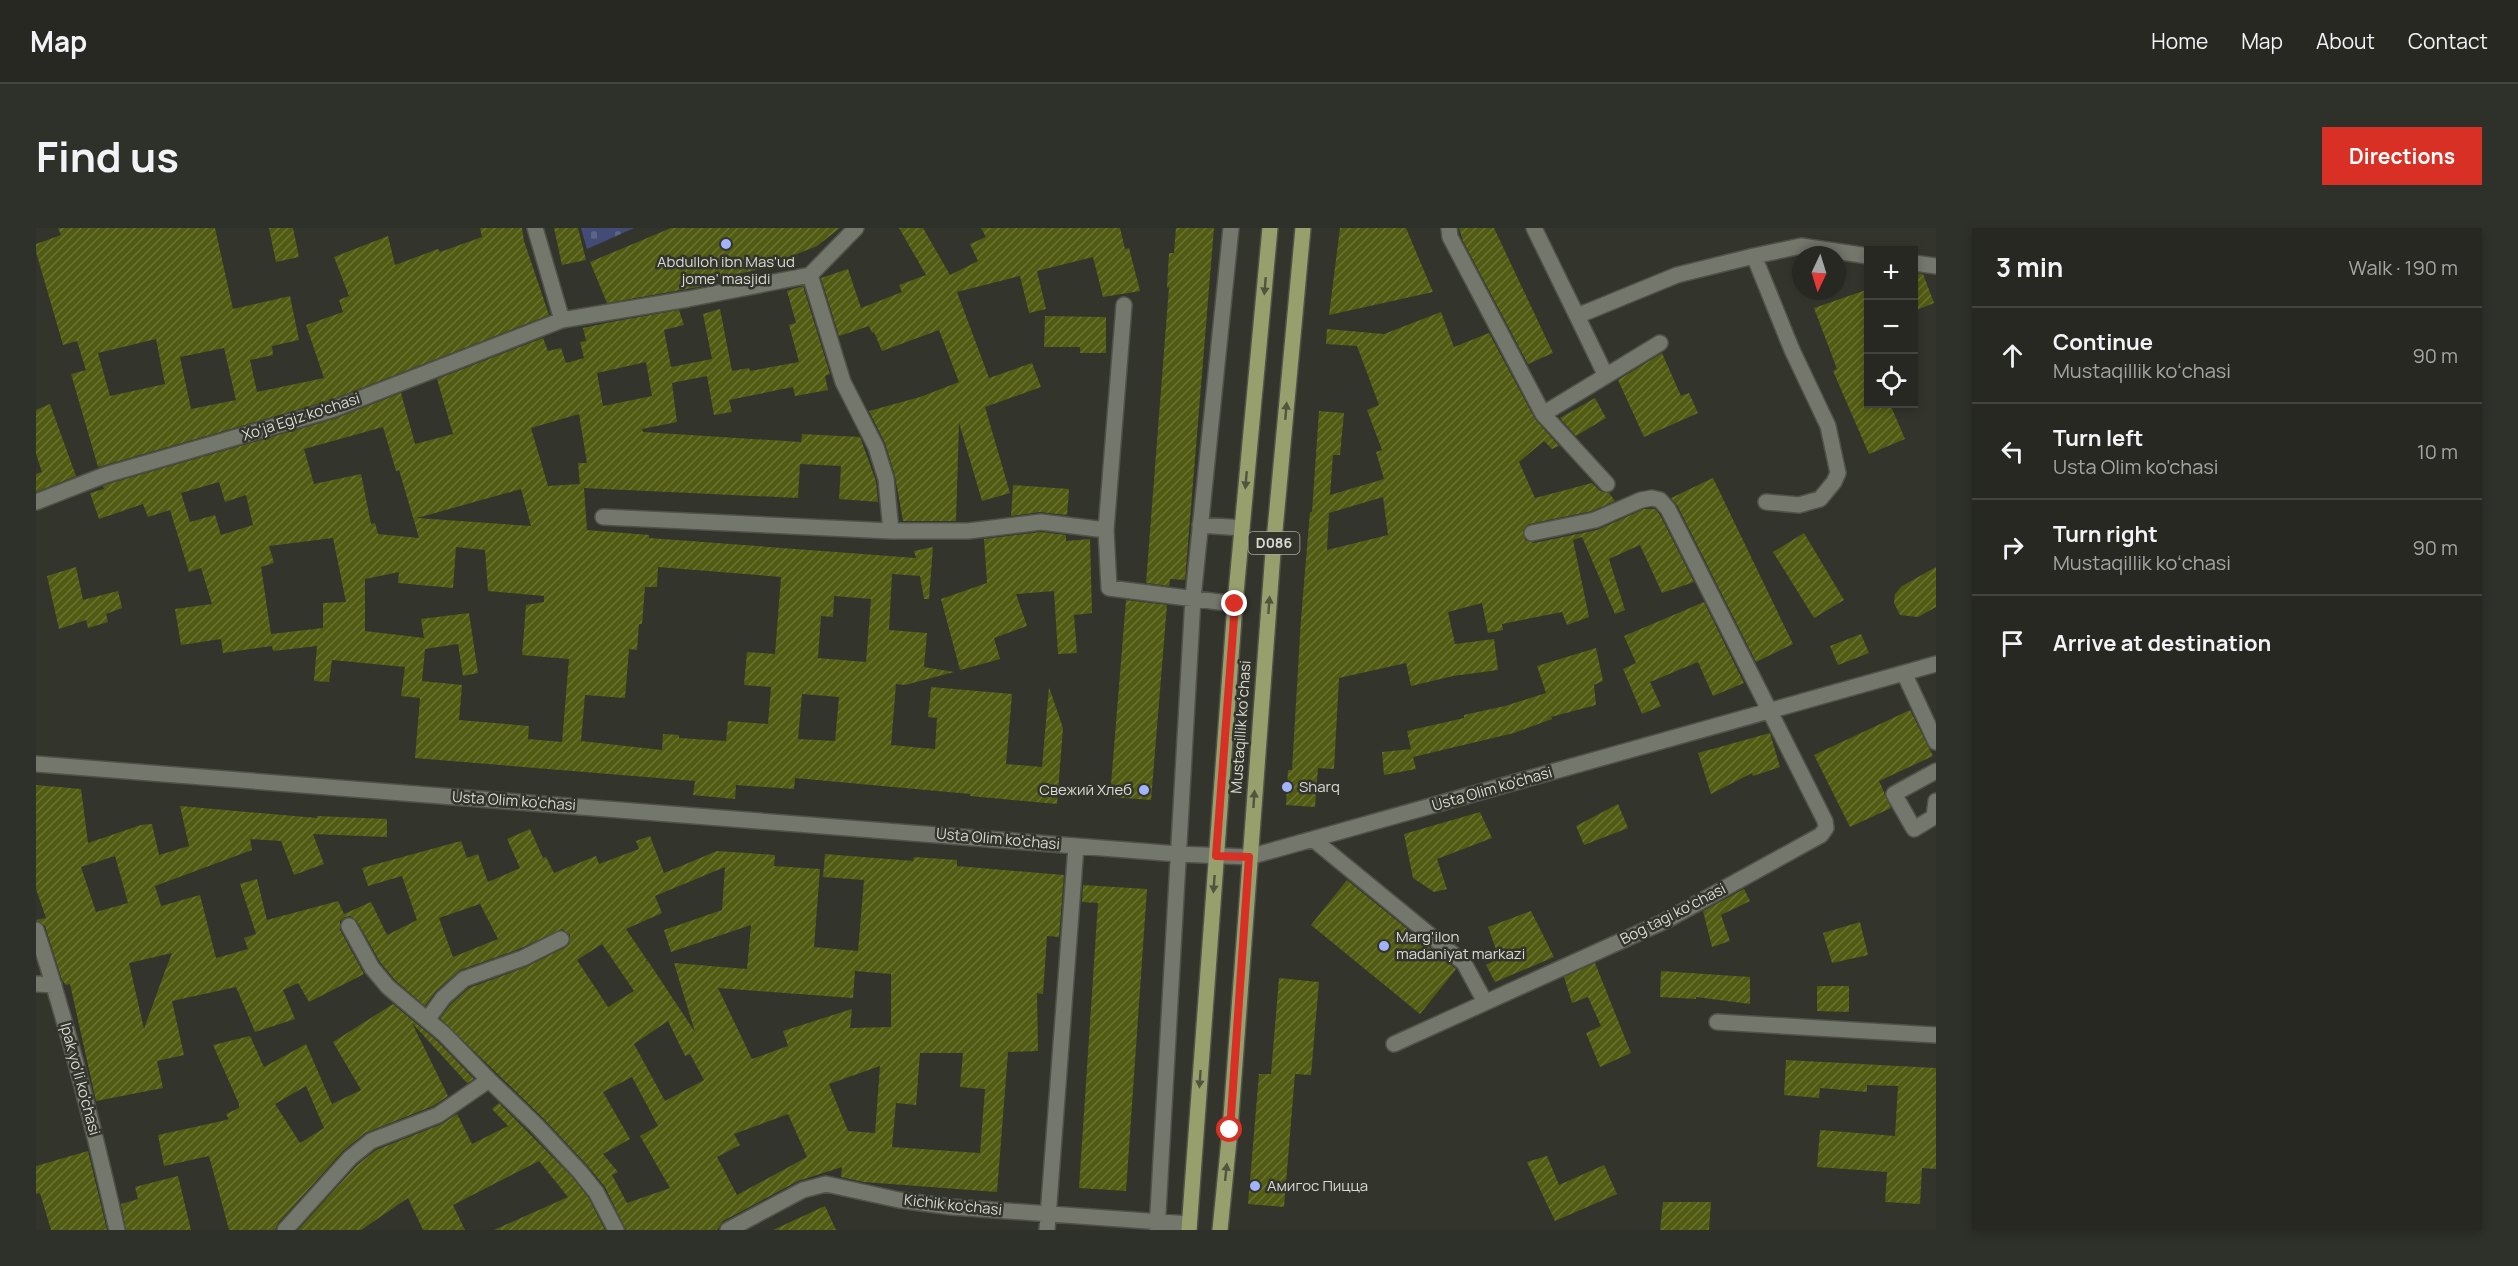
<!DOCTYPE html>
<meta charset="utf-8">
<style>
body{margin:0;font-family:Manrope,sans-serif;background:#2e302a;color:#f1f3f6}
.controls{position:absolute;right:18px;top:18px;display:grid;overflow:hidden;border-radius:0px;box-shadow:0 3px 9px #0003}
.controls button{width:54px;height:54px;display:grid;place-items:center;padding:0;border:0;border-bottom:2px solid #42443f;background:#262821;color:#f1f3f6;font:30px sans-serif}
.compass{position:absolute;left:1756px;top:18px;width:54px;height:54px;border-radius:50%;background:#262821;box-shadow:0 3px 9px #0003;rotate:184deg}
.stop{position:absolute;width:18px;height:18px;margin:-14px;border:4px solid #d93025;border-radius:50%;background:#fff}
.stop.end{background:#d93025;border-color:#fff;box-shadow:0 2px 6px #0008}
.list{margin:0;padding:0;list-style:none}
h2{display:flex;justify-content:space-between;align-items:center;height:78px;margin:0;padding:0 24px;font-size:26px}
h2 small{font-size:20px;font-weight:400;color:#a4a6a5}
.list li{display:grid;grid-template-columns:39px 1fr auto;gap:18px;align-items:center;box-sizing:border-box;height:96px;padding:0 24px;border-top:2px solid #42443f}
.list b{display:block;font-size:22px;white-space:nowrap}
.list p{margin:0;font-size:20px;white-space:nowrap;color:#a4a6a5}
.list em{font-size:20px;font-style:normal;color:#a4a6a5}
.icon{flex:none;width:33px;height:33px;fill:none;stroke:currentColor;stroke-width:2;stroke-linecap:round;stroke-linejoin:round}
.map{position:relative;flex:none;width:1900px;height:1002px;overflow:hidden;border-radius:0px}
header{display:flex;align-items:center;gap:36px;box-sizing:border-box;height:84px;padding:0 30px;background:#262821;border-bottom:2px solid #42443f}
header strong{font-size:28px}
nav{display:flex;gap:33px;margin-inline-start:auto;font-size:21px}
.intro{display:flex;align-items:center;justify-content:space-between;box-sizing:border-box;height:144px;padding:0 36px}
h1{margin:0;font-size:42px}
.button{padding:15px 27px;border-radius:0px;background:#d93025;color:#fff;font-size:21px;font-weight:700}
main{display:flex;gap:36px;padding:0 36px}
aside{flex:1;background:#262821;border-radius:0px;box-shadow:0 3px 9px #0003}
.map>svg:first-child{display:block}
</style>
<header>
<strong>Map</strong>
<nav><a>Home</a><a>Map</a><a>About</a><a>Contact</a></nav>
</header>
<div class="intro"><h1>Find us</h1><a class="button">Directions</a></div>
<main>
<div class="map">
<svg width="1900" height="1002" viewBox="0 0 1900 1002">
<defs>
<pattern id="cemetery-stones" width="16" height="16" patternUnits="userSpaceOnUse" patternTransform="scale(1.5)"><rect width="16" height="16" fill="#434b77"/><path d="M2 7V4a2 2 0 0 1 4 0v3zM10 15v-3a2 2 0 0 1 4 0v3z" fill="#5e6489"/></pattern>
<pattern id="building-hatch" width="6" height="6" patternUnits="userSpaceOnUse" patternTransform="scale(1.5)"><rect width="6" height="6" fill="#525b12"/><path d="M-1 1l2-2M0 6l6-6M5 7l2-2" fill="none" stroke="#6a7234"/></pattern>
</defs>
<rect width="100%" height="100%" fill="#33352c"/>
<path fill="url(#cemetery-stones)" d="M545,0H598L551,21Z"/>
<path fill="url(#building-hatch)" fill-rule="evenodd" d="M22,0H179L197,81L254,68L263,112L236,118L237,127L214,132L221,164L288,150L270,97L307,84L303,72L313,68L298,29L352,8L359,37L402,21L404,24L446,9L444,0H486L488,13L513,87L292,173L62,239L35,146L50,142L41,113L27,117L0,24V16L25,7ZM120,111L129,156L74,168L62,125ZM188,120L200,172L155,181L144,129Z
M233,0H257L263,29L240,34Z
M518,0H542L550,32L526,37Z
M635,0H804L781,18L720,42L678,51L679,56L571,75L554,34Z
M863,0H887L914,47L942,33L934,16L950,9L945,0H1084L1089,21L1093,20L1104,63L1067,69L1057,29L1001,43L1010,81L993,85L984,48L921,64L953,150L996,135L1005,159L949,179L974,265L946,273L923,195L920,293H867L859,248L849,215L833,183L884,169L923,154L903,102L846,123L838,104L836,105L833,98L803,108L785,50L812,41L825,80L866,64L863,57L890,47Z
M1140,0H1178L1149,352L1134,351L1133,358L1110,355L1133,59L1131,60L1133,25H1138Z
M1304,0H1370L1397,64L1293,87Z
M1423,0H1458L1517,125L1492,136L1427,13Z
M1878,45L1887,46L1898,75L1878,83Z
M767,58L794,146L789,148L792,162L759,168L757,159L693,172L696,184L678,187L671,148L636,155L641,194L606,201L607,204L765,214L766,206L824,209L840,253L842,274L803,271L805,238L764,236L762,270L548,260L551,302L613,307V310L880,330L878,323L897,319L893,371H888L884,348L856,346L853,402L891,405L888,439L918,444L869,457L860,456L855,517L899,521L901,490L892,489L895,459L976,466L970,536L1006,539L1013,459L1027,500L1021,576L934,568V566L759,550L758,561L700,557L699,571L657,567L659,553L379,530L384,470L365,468L369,439L296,432L293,454L278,453L281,418L237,423L236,418L187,425L185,411L145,417L139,381L176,376L165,340L153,344L134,282L112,289L107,276L63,291L54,265L68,261L67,258L72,256L298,191L365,165L379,216L417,206L401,151L507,110L512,123L525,120L530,135L548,130L544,114L550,113L547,100L575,94L643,82L648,97L628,102L635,139L676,131L667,86L684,81L696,143L713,140L714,143L763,134L753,97L760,95L751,63ZM610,134L616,168L567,178L561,145ZM543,186L551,235H542L544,256L512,258L495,200ZM347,199L360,243L363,242L383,310L342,306L339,295L335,296L325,246L278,256L268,221ZM183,254L189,274L210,267L217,297L185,307L179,287L154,294L145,265ZM485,261L495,298L381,290ZM297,310L310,374L287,375V400L235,406L225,339L238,335L233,318ZM420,319L449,322L452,363L508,368V374L490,377L486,427L533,431L526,514L492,511L493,498L423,492L426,457L386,453L389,421L422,416L427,448L442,445L433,385L385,391L388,410L329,403V351L363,344L362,355L417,360ZM622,339L745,349L739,426L711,424L708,457L735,459L732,496L692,493L690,513L643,510V507L627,506L626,522L545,513L549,467L589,470L593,421L601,422L603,396H606L609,359H621ZM798,368L835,371L830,434L782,430L785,388L797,389ZM766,466L803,469L799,513L762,511Z
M1833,61V176H1854L1869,211L1833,226L1797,143L1801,141L1778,80Z
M1405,84L1418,119L1453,105L1499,191L1523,218L1516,221L1508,213L1483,234L1499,270L1556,255L1564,263L1573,265L1579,273L1556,283L1493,296L1487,303L1489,312L1498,315L1561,302L1608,281H1619L1624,287L1658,354L1626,365L1604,317L1573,331L1589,382L1579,386L1546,309L1537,312L1553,389L1531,397L1526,384L1466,396L1467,402L1452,405L1446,375L1412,384L1419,416L1458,411L1462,442L1417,448L1375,458L1370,435L1303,450L1298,541L1282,540L1279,579L1250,577L1252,542H1256L1265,391L1274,284H1276L1283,183L1308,185L1304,227H1297L1294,267L1348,251L1340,224L1346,222L1331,182L1343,177L1321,118L1290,116L1291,101L1348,106ZM1347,269L1352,307L1291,322L1293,285Z
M1009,88L1070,89V125H1044V119H1008Z
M1626,125L1645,168L1653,165L1662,185L1608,209L1582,152Z
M1559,170L1570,190L1540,208L1524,190Z
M14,176L40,248L0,264V246L6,244L0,226V182Z
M1677,250L1757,416L1720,434L1641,277L1635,270Z
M977,257L1033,261L1031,287L1004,284L975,288Z
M1005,304L1030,307V313L1054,311L1056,385L1038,387L1041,425L1022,426L1018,363L980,366L991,398L958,410L964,431L924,442L905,371L951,355L948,311Z
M1768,305L1808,372L1778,390L1737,324Z
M40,339L47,372L82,363L86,380L70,386L72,394L52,400L50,392L23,401L11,348Z
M1900,339V379L1882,389L1864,387L1858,375L1859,366L1866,358Z
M1090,372L1131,377L1115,572L1074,569Z
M1668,374L1708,455L1677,468L1662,434L1614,454L1625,478L1606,486L1587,441L1600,435L1588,408Z
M1825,406L1833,425L1802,437L1794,418Z
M1560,420L1567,453L1558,457L1560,477L1515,489L1516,491L1478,505L1377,529L1380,541L1348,547L1346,524L1375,521L1376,526L1371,503L1428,490V487L1469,478L1510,465L1501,438Z
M1874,482L1897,528L1843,553L1855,580L1814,599L1778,527Z
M1734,505L1744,539L1717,548L1716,545L1675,566L1662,525Z
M0,557L45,561L52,615L105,597L116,596L123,627L153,618L144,578L281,590V588L351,591V609L277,606L288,636L258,647L245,613L214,611L216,622L119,658L125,678L164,667L180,730L212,721L208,710L220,706L204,656L221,651L231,692L302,673L308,686L335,674L351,707L381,692L366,648L332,658L326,640L425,613L431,630L442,626L452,654L484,640L471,611L494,601L507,630L510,629L518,645L560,628L563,636L603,621L600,613L614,608L628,645L681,623L739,627L738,638L784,641L778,719L822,723L828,652L787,649L789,626L877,633L878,629L921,632V638L1028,647L1023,709L1011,708L1007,766L1001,765L1002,823L972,824L961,964L828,954L805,949L806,939L762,953L687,993L681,1002H590L569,959L551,937L508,891L404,790L414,777L433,760L490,739L530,719L533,716L534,707L526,701L483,721L424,742L400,763L389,778L359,752L344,734L321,693L314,688L309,689L304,693V702L328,746L273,774L262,755L247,762L259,791L219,804L200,759L136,773L148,827L121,833L127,860L60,873L34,756L30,757L26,752L9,698L0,692L10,690L0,661ZM79,628L92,675L60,684L45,639ZM689,639L686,682L628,702L635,724L715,697L711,741L638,735L659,804L612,733H609L611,732L590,701L626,685L619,668ZM444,676L462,711L417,729L403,690ZM566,716L598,763L572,779L541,732ZM136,725L129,743L108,801L93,735ZM819,743L855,746V799L814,800L816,781L747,803L752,818L716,831L682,760L817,770ZM632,793L649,828L654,826L668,852L629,873L598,816ZM884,825H927L924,859L949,861L944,925L856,919L860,875L880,877ZM844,838L839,905L812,903L793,856ZM596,849L622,898L604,908L634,960L591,975L576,947L582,944L567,926L594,911L567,864ZM752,886L771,929L701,967L681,929L704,917L698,906Z
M1582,576L1592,600L1548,617L1540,598Z
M1444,584L1456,610L1401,631L1411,661L1398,664L1377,650L1368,606Z
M1311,652L1420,741L1384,786L1275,697Z
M1047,657L1111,661L1090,963L1043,960L1062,675L1046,674Z
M1708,661L1714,673L1685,687L1694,713L1676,719L1667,683Z
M1495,683L1518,729L1459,754L1450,737L1463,730L1452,699Z
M1824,694L1832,727L1796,735L1787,705Z
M1559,735L1595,825L1564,839L1550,805L1565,798L1552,769L1536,775L1528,749Z
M1625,743L1714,749V776L1660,769V771L1624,769Z
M1243,750L1283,754L1275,847L1259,846L1248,979L1212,976L1223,846H1235Z
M1781,758H1813V784L1781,783Z
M357,776L401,813L438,851L431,855L376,795L412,868L397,878L329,905L307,923L242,995L239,1002H193L173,928L128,938L122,907L186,893L193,891L190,886L203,880V876L177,817L214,808L228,839L270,816L296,876L325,862L297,814ZM270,858L288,900L264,915L239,876Z
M1750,832L1900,840V941L1886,940L1884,976L1849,974L1851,944L1781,939L1784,902L1859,908L1862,858L1831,857V864L1784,860L1783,870L1748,867Z
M463,875L537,950L552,969L569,1002H458L532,969L503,933L417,977L429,1002H387L372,970L325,1002H262L321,937L340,922L406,896L421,886L436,916L472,898L456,881Z
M52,923L71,1002H15L4,965L0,966V938Z
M1511,928L1523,957L1568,937L1581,966L1519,993L1491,934Z
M142,948L155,1002H90L85,976L102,971L99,959Z
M1627,974H1675L1673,1002H1624Z
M789,978L800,1002H737Z"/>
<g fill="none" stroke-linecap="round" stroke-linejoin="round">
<defs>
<path id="minor" d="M499,0L526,92
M1413,0L1414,9L1507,186L1571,256
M1498,0L1541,88L1641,47L1718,28L1765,18L1832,28
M1718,28L1756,122L1792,198L1802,245L1798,254L1784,271L1763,277L1730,274
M1878,35L1900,38
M774,47L807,154L840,219L850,251L855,303
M1541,88L1570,148
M1507,186L1624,115
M0,274L69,247L295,182L526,92L652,71L774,47L820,0
M567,289L855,303H932L1005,294L1070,302L1073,360L1199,376
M1164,297L1206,300
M1070,302L1088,77
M1868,445L1900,514
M0,536L1142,626L1213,629L1900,436
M1900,543L1858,566L1878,601L1898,589L1900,573
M1278,612L1428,735L1449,774
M313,698L336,740L352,759L408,806L453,852
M0,702C33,800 58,901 81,1002
M0,756L18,757
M391,792L407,770L428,751L487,730L525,711
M1681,794L1900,807
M1358,816L1629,693L1785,607L1790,600L1789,593L1632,281L1624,272L1616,270L1605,272L1559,292L1496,305
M249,1002L314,930L335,913L402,887L453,852L501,898L544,944L560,964L580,1002
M692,1002L767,962L790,956L863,972L916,979L1153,996
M1011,1002L1040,618
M1121,1002L1157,370L1195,0"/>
<path id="major" d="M1153,1002L1199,376L1234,0
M1184,1002L1194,902L1237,324L1267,0"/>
</defs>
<use href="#minor" stroke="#50524a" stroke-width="18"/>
<use href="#major" stroke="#50524a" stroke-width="18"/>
<use href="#minor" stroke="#74776c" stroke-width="15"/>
<use href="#major" stroke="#97a06d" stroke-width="15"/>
</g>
<defs><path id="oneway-solid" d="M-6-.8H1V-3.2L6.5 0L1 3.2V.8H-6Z" transform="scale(1.5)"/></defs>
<g fill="#515540">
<use href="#oneway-solid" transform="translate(1229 58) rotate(95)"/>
<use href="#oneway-solid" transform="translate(1250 183) rotate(-85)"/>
<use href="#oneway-solid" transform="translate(1210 252) rotate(95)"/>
<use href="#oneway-solid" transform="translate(1233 377) rotate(-86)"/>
<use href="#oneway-solid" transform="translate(1218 571) rotate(-86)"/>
<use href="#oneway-solid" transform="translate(1178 656) rotate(94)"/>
<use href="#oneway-solid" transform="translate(1164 851) rotate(94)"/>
<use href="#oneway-solid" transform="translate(1190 944) rotate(-84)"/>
</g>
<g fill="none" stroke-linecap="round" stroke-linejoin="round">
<path stroke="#d93025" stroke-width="8" d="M1194,902L1213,629L1180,628L1199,376"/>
</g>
<g fill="#a3b2fd" stroke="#33352c" stroke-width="2">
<circle cx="690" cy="16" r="6"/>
<circle cx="1251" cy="559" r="6"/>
<circle cx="1108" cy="562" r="6"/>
<circle cx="1348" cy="718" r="6"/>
<circle cx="1219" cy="958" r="6"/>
</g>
<g text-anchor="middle" stroke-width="5" stroke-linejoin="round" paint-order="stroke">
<rect fill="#33352c" stroke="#a7a9a2" stroke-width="1.5" x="1212.5" y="304" width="51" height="22" rx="4.5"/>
<g font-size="14" font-weight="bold" fill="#d9dbd4">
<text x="1238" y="320">D086</text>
</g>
<g font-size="15" fill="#d9dbd4" stroke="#33352c" text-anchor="start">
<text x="690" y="39" text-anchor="middle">Abdulloh ibn Mas'ud<tspan x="690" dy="17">jome' masjidi</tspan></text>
<text x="1263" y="564">Sharq</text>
<text x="1096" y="567" text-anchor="end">Свежий Хлеб</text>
<text x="1360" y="714">Marg'ilon<tspan x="1360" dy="17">madaniyat markazi</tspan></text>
<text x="1231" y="963">Амигос Пицца</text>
</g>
<g font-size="15" fill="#d9dbd4" stroke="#33352c">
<text transform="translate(265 189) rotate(-18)" y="5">Xoʻja Egiz ko'chasi</text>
<text transform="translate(1205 499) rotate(-86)" y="5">Mustaqillik koʻchasi</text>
<text transform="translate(1456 561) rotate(-16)" y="5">Usta Olim ko'chasi</text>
<text transform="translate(478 573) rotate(4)" y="5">Usta Olim ko'chasi</text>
<text transform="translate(962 611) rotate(5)" y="5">Usta Olim ko'chasi</text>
<text transform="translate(1637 686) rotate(-27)" y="5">Bog tagi koʻchasi</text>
<text transform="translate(44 851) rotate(75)" y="5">Ipak yo'li ko'chasi</text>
<text transform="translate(917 977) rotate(6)" y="5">Kichik ko'chasi</text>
</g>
</g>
</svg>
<div class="controls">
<button>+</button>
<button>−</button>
<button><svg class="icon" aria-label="locate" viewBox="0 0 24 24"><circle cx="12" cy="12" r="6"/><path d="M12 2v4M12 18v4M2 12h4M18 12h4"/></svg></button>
</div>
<svg class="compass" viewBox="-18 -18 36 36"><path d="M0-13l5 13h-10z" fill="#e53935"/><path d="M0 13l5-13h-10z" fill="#a4a6a5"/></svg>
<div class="stop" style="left:1194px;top:902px"></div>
<div class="stop end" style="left:1199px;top:376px"></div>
</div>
<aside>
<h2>3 min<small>Walk · 190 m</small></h2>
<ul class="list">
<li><svg class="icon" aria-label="ahead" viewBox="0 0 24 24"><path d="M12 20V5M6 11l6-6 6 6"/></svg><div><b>Continue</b><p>Mustaqillik koʻchasi</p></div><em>90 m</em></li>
<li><svg class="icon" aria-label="left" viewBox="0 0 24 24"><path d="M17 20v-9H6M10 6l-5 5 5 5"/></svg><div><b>Turn left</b><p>Usta Olim ko'chasi</p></div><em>10 m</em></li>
<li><svg class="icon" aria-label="right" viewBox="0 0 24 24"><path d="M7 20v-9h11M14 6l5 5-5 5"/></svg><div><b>Turn right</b><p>Mustaqillik koʻchasi</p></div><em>90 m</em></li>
<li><svg class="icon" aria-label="arrive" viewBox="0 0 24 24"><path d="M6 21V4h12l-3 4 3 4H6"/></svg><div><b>Arrive at destination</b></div></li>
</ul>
</aside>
</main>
